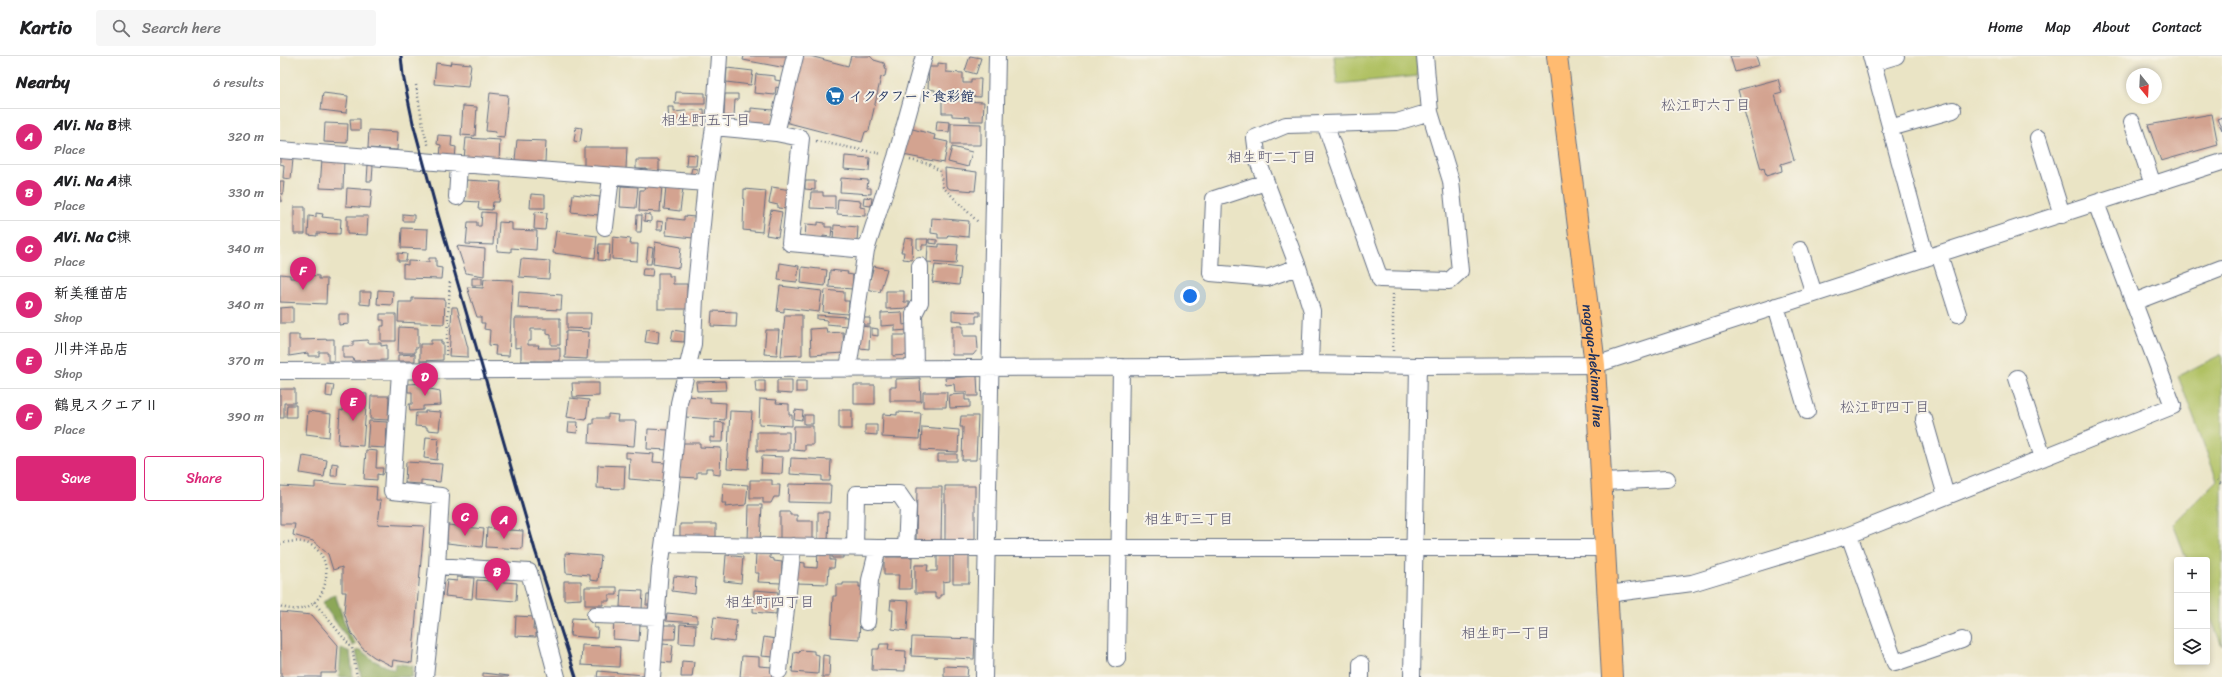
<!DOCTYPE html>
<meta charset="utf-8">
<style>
body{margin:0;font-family:Sriracha,"Klee One",sans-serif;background:#f6f6f6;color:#202124}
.controls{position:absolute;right:12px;bottom:12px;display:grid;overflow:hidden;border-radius:4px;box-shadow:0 2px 6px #0003}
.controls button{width:36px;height:36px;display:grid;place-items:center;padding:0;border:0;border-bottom:1px solid #e0e0e0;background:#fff;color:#202124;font:20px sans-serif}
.compass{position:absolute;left:1846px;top:12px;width:36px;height:36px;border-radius:50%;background:#fff;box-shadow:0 2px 6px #0003;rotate:162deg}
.you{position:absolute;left:910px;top:240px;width:14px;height:14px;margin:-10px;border:3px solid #fff;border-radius:50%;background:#1a73e8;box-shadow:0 0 0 6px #1a73e833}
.badge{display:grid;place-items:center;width:26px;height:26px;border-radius:50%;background:#db2777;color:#fff;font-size:13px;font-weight:700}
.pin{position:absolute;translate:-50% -33px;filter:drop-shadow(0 1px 2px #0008)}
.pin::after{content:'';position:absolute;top:21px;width:14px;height:12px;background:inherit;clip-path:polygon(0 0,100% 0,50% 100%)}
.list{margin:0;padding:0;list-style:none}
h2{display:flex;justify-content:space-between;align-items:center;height:52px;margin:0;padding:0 16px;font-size:17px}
h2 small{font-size:13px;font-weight:400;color:#757577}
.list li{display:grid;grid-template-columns:26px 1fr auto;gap:12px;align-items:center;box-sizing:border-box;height:56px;padding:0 16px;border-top:1px solid #e0e0e0}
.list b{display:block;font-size:15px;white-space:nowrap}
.list p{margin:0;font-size:13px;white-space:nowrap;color:#757577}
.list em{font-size:13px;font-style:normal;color:#757577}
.actions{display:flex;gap:8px;padding:12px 16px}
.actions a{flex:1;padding:9px 0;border:1px solid #db2777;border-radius:4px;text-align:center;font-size:14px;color:#db2777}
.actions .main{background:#db2777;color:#fff}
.icon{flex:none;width:22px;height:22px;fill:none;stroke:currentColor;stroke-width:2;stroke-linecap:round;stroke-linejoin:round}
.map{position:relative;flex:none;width:1942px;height:621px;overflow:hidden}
header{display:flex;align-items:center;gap:24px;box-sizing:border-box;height:56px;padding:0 20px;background:#fff;border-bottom:1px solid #e0e0e0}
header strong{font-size:19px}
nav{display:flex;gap:22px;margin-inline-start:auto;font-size:14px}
.search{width:280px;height:36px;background:#f6f6f6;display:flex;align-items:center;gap:10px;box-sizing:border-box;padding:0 14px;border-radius:4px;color:#757577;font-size:15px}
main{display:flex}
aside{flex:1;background:#fff}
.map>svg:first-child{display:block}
</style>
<header>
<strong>Kartio</strong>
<div class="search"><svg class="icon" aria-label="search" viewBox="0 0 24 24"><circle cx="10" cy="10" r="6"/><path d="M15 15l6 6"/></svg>Search here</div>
<nav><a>Home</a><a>Map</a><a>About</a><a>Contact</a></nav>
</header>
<main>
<aside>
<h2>Nearby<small>6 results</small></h2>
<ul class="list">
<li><span class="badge">A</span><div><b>AVi. Na B棟</b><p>Place</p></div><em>320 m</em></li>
<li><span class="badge">B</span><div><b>AVi. Na A棟</b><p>Place</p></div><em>330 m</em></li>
<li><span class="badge">C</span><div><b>AVi. Na C棟</b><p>Place</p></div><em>340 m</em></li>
<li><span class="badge">D</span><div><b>新美種苗店</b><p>Shop</p></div><em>340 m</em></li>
<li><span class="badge">E</span><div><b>川井洋品店</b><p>Shop</p></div><em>370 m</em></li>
<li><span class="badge">F</span><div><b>鶴見スクエアⅡ</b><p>Place</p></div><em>390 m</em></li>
</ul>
<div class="actions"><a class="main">Save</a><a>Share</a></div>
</aside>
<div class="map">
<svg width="1942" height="621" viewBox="0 0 1942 621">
<rect width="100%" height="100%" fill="#f7f3e8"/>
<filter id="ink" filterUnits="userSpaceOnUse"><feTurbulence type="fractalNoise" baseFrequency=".025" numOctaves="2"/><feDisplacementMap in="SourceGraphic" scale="8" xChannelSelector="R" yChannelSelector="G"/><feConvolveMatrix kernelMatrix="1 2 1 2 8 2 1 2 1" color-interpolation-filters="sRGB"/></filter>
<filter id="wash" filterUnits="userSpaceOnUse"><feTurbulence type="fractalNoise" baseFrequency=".012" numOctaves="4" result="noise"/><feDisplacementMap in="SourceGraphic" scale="16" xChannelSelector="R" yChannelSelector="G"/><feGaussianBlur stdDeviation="0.9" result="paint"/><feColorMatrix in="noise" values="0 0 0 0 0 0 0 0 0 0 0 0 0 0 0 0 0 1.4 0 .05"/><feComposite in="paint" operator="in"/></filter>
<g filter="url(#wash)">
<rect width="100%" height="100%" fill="#eae4c5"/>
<path fill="#b0c163" stroke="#667860" d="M1054,0H1136L1138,20L1057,28Z
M1942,298V590L1927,553V504H1907L1893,468L1937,424L1898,320Z"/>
<path fill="#8ca759" stroke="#546b5c" d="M55,538L68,577L76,588L73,590L42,547Z
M61,592L70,596L73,621H59Z
M81,594L93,604L114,614L115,607L133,610L132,621H81L76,595Z"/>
<g id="blocks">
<path fill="#d3a390" d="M464,0H508L506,12L463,4Z
M521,0H530L568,10L571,0H590L594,4L604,7L606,14L605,20L601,21L589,75L585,76L582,86L505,66Z
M690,0L701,2L696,18L685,15Z
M1450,0H1476L1479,9L1455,16Z
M171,6L191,8L188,31L154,28L156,7L170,9Z
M658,7L666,8V16L683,17V27H691V23H701L700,41L655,37V34L648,33L649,11H658Z
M447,12L473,15L471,29L446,26Z
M476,18L495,20V24L501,25L500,32L496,31L495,39L474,37Z
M1498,23L1502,37L1495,39L1514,104L1501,108L1502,115L1486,120L1484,112L1481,113L1458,34Z
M396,36L425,37V48H395Z
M43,37L68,40L66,57L41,54Z
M210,37L228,39L224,82L215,81L216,76L206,75Z
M445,38H458V44H455L454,60H444Z
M662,44L704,46L703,65H690V61L672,60V57H662Z
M183,50L197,51L195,80L181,79Z
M388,51H394V56L424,53L425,69L389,70Z
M471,52L493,54L492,68L465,66L466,55L471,56Z
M1932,58L1938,89L1881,105L1868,69Z
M1942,61V74L1937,63Z
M70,63H80V74H71Z
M657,65L670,66L669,76L656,75Z
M45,67L68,68L67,87L44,86Z
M671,67L701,68V89H671Z
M296,71L302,72L300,86L294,85Z
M629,72L655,79L654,83L668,86L664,107L623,99Z
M89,74L118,76L117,94L88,92Z
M158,79L172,80L171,90L176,91L175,104L160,103L161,89L157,88Z
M186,82L220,84L219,106L184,103Z
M237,84L266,85L265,106L235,104Z
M304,91H347L346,113L304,112Z
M672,91L692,96L688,111L668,106Z
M407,98L417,99L416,110H406Z
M565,100L590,102L589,115L564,113Z
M0,102L13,103L11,123L3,122L4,109L0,108Z
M42,103L64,104L63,133L40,132Z
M356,104H379V116H367V113H356Z
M88,109L93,110L92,125H87Z
M412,112L417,113L416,121L410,120Z
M665,112L697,116L695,135L670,133L666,130Z
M561,122L588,124L587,132H591V138L560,136Z
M185,124L221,126L219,146H213L212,154L198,153L199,146L183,145Z
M0,125H4L2,146L0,145Z
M525,125H535V134L525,133Z
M365,128L382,129L380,156L359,155L360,134H364Z
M341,130L358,131L356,152L340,151Z
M386,130L403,132L400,155L384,153Z
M492,131L511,134L508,153L498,152V149L489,147Z
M67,132L92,134L90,152L66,150Z
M464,133L486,135L482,176L463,174Z
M531,136H543V140H555V153L530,152Z
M251,138L265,139V152H250Z
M293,138L320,141L318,159L291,156Z
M584,141L592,142L591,150L583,149Z
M558,143L581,145L580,151L585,152V160L557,158Z
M14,151H25V178H14Z
M491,154L502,156L498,181L486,179Z
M202,156L215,157L213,189L186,188L188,166H197V170H201Z
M255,156L267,157L265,174L254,173Z
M36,157L43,158L42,161L61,163L60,178L37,177V180L28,179L29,160L36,161Z
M123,158L134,159V165H123Z
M365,158L371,159V166L364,165Z
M357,159H362L361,176H356Z
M67,160H88L87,179L67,178Z
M404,160L415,161L413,182L386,179L387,162L404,164Z
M652,162L689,165L688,181L668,179L667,182H658V178L651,177Z
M377,165L383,166L382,174H377Z
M219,166L232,167V174L257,175L256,194L231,192V196L217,195Z
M538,166L545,167V171H552L551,181L543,180V183L525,182L526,168L538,169Z
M554,169L578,171L577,185L553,184Z
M122,172L148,173L147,193L121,192Z
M276,175L317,180L315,202L273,197Z
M333,181L351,183L350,188H358L357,205L332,203Z
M625,182L633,183L632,204L623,203L624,196H621Z
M637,183H648L647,189H642V194L637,193Z
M649,183L657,184V188L649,187Z
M375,186L401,191L399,212L373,208Z
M319,188H330L329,205L318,204Z
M659,188L678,189L676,208L647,206L648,190L659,191Z
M177,190L205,193L204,220L186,217Z
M368,191L373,192L371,208H366Z
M118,197L127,198L126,205H118Z
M149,202H156V211L162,212L161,223L123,222V208L128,209V205L149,206Z
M241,203L270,205L269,223L239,221Z
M500,207L519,210L517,226L498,224Z
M655,209L681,212L679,229L652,226Z
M594,210L607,213L600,236L587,233Z
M522,211L547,214L545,230L521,227Z
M363,212H373L372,220L362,219Z
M550,214L568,216L567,218L573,219L572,233L549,231Z
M378,217H389V220H393V228H407V253H378Z
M0,218L10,219V222H26V219L39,220V223H47L46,248L0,246Z
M192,222H202V229H192Z
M204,223L233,224L229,300L215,299L216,290L209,289L210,274L204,273L205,267H201V261H197L187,231L203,232Z
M500,230L542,235L539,256L504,252V256L497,255Z
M98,234L113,235L112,249L97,248Z
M545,234L564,236V245H569L568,258L543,256Z
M606,235H624V246H629V252L606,253Z
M80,236H91L90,249L80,248Z
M239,236L282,239L281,254L238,252Z
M132,242L165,243L164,268L118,266L119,246H132Z
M13,251V267H0V252Z
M172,251H177L188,292V301L169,300Z
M432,255L457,256L456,271L431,270Z
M672,255L700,256V260H696V267H682V265L672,264Z
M622,256L623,269L628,268V274L615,275V269L601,270V257Z
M287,257H311L310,273L287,272Z
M59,258H69V268L59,269Z
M100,258H116V285H101V270H104V264H100Z
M505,259H522V299L501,300Z
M537,259L567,261V270L547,268V264L537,263Z
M235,262H280V289H271V279L267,278V273H251V285H248V289H259L258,292H280V305H241V291L235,292Z
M581,262H590V269H581Z
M580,270L590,271L589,293L580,292Z
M672,270H683V280H697L698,293L693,299H672Z
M119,271L138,272V292H135V297H118Z
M546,272L547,277L563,276L564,297L531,299L530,273Z
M592,272L598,273V280L592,279Z
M367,273L379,275L378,288L365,286Z
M393,274L405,276L404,286L391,285Z
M486,274H499L497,299L484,298Z
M286,275L309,276L307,303L285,302Z
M9,279H19V284L54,283V305H48V296H39V300H28V297L9,300Z
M613,279H628V299L613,300Z
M88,284V287H101V290L107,289V304L74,305L73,302H63V290H73V285Z
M151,284H161V287H163V304L140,305V288H151Z
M135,298V305H118V299Z
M697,320L698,340H687V336H675L674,328L666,329L665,322Z
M640,322L641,345H610V331H616V323Z
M497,324H512V338L497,337Z
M445,325L446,334L417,335L416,326Z
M475,325H485V336H476Z
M516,325H526V336H516Z
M145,327V332L160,335L161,349L143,350V354L130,355L129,348H132V336H128V328Z
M292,327H319V340L293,341Z
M47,328L54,329L52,341L46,340Z
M574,329H595V348H574Z
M0,333H15V347H4V362H0Z
M643,336H667L666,351H643Z
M65,337L87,338L83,390L58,388L60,354L63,355Z
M685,338V344H690V351L670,352L669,339Z
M91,340H109L108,364L90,363Z
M407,340L430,342V346L446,347L445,364L406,361Z
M290,342L309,344L306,364L287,361Z
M480,343L497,344L496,347L509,348V359H512V370L479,368Z
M7,349H16V361H6Z
M515,354L523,355L522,364L514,363Z
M559,354H572V373H559Z
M28,355L51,358L49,381L26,378Z
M145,355L161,356L159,375L147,374V371L135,370L136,357H145Z
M450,355L472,356L468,413L447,412Z
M617,356L641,357L639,383L602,381L603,358L617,359Z
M328,358L338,359L337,365H356L354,390L309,387L310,368H313V362H328Z
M524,359H533V368H524Z
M681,360H698L696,404H682L683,371H680Z
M89,365L107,366L106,392L87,391Z
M289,366H298L297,377L288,376Z
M435,366L444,367L443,386H430V381L435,382Z
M585,369H597V379L585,378Z
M514,370H533V389H525V395L513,394Z
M642,371L679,374L678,396L641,394Z
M368,373L389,374L388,394L367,393Z
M477,376H509V395H477Z
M146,381L159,382L157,404L144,402Z
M402,387H420V391L441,392L440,419L433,418V412H426V416H417V422L400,421Z
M86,394L97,395L96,412H103L102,419L97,418V424L84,423Z
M346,396L374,398L373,406L386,407L385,426L349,423L350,402H346Z
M658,398H677V405H658Z
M23,400L47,404L44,421L20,417Z
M482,400L503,401L502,418L481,417Z
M511,402L551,404L550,425H542V420L510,418Z
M126,406L162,408L160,426L141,424V428L125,427Z
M52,407L58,408L57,420H51Z
M318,409L345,410L344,433L317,432Z
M470,424H492V429H500L499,441H494L491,447H483V442H470Z
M35,426L97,431L96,444H101L98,468L144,470L132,607L113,604L112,610L94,601L82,592L70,575L64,556L66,536H62V511L53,514L48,498L33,485L13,479L15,468H0V430L35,432Z
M443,427L468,429L466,449L445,451L446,447H442Z
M509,428L551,429L550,447L508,446Z
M665,430H695V487H665Z
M637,431H662L661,486H636Z
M469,449H482L480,486L468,485Z
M500,456H510V459H517V465H533V485H500Z
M538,456H549L548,486H538Z
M400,468H436V484L400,483Z
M168,469L204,473L202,491L167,487Z
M207,472L243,475L242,493L206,491Z
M552,495H563V502H552Z
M476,496L490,497V502L494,503V505L502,506L501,527L478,526L479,517H475Z
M538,496H550V504H555L554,512H549L548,528L517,527L518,506L525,507V511L537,512Z
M285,497L321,500L318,525L310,524V519L286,517Z
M673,498H689V527H673Z
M446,499L463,501L461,527L444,525Z
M657,499H670V525L663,526V539H660V542H655V537H635V509H648L647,515H657Z
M604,501H632L631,533H618L619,519H604Z
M394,520L416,522L415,538L392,535Z
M177,521L194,522L192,543L165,540L167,524L177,525Z
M197,524L237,527L236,545L196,542Z
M284,525H301V543L284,544Z
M563,527H579V531H582L579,583L551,581L553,540H556V529H563Z
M305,531H337V539H329V545H323V549H305Z
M341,534L363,535L362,553L340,551Z
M474,534L498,536L496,558L473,556Z
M367,539H373L372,549H366Z
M611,544L629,545L627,575L612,573L613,554H610Z
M0,556L32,559L58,589L56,617H41V621H1Z
M387,557L417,560V567L386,565Z
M236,560L254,561L253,573H256V581L235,580Z
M434,561L457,564L454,586L431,583Z
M292,562L311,563L310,566L314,567V572H318L317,582L290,580Z
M334,565L360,568L359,585L333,583Z
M400,568L416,569L415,588L399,587Z
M384,569H396L395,583H383Z
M484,581L496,583L493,601L481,600Z
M632,581L695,583L694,603L631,600Z
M383,588L393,589L391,607L381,606Z
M600,588H609L608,594L626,595L625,615L592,614L593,593H599Z
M302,589L340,591L339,611L301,609Z
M520,594L534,595V598L539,599L538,618L512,616L514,596L519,597Z
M543,599L550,600L549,621H542Z
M462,600L479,601V610L492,611V621H460Z
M402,605L414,606L412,621H401Z
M664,610L688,611L687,621H664Z
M318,615L363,619V621H317Z
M203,617L229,620L228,621H203Z"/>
</g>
</g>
<g filter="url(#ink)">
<use href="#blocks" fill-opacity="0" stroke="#636e82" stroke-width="1"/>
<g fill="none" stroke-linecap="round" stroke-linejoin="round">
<defs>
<path id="minor" d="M1591,0L1646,202
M1593,7L1616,0
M1852,66L1873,129
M1045,68L1100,223L1169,225L1180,215L1171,125L1150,56
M434,71L496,77L521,82L510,187L586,194L616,101L644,0
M1610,72L1673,54
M496,77L515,0
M1758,82L1782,159
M0,94L426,127
M986,126L934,143L931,217L987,222L1018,211
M177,141L179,109
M325,171L331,121
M1520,194L1534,238
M1659,198L1678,258
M1854,246L1942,212
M1496,250L1527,355
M1030,308L1032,255L1018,211L978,105L975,82L1006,69L1117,66L1150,56L1145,0
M635,312L634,258L640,246V210
M568,313L586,194
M0,315L900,311L1030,308L1138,310L1315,309L1942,106
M120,316L112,435L161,440L157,510L145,621
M1737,322L1763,402
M1644,363L1666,440
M1322,426L1387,423
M1569,479L1615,607L1682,584
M384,488L598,492H1326
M575,492L576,438H619L628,451L626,492
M157,510L249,516L277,621
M1328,538L1412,527L1569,479L1893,350L1816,147
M315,559L377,561
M587,566L590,524L598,492
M837,603L841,311
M499,615L513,490
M372,621L380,512L390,440L399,347L413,288L415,241L426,127L434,71L439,0
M704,621L717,0
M1081,621V608
M1132,621L1138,310"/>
<g id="major">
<path id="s1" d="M1277,0L1315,309L1332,621"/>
</g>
</defs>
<use href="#minor" stroke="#636e82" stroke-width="18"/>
<use href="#major" stroke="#636e82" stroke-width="22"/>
<path stroke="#636e82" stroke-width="2.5" stroke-dasharray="1 3" stroke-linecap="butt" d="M136,29L144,76L149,91
M536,85L602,98
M630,104L649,108L660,115L663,131L698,166
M1113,295V238
M166,299L170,226
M1937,424L1942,429
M0,488C66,468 57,573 0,550
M34,546L72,592L77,621"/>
<use href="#minor" stroke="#fff" stroke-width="16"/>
<use href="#major" stroke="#ffbb71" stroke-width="20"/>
<path stroke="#1b2f5e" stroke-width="3" d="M121,0L123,19L133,67L156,152L255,494L296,621"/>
</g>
</g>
<defs>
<symbol id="supermarket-disc" viewBox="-11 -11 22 22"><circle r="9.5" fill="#1f6fb2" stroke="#f7f3e8"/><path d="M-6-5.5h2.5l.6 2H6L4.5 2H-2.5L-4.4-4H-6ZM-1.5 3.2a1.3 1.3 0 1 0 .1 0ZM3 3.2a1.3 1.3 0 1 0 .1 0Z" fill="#fff"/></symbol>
</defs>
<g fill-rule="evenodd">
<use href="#supermarket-disc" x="544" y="29" width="22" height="22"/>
</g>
<g text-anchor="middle" stroke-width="4" stroke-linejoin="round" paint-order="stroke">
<g font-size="14" font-weight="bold" fill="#1b2f5e" stroke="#f7f3e8" text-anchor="start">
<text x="569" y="45">イクタフード食彩館</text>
</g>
<g font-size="14" fill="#1b2f5e" stroke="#f7f3e8">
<text dy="5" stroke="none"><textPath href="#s1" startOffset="312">nagoya-hekinan line</textPath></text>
</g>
<g font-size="15" fill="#5b5870" stroke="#f7f3e8">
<text x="1426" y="54">松江町六丁目</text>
<text x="426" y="69">相生町五丁目</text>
<text x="992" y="106">相生町二丁目</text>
<text x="1605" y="356">松江町四丁目</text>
<text x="909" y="468">相生町三丁目</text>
<text x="490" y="551">相生町四丁目</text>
<text x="1226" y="582">相生町一丁目</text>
</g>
</g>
</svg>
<div class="controls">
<button>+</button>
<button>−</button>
<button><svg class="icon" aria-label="layers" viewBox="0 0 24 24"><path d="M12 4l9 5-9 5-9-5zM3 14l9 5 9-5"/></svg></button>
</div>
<svg class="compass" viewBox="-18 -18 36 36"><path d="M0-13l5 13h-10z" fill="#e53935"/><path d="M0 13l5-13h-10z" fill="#757577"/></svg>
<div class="you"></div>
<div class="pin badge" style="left:224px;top:483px">A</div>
<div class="pin badge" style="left:217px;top:535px">B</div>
<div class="pin badge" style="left:185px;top:480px">C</div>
<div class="pin badge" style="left:145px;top:340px">D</div>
<div class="pin badge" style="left:73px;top:365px">E</div>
<div class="pin badge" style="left:23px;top:234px">F</div>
</div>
</main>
